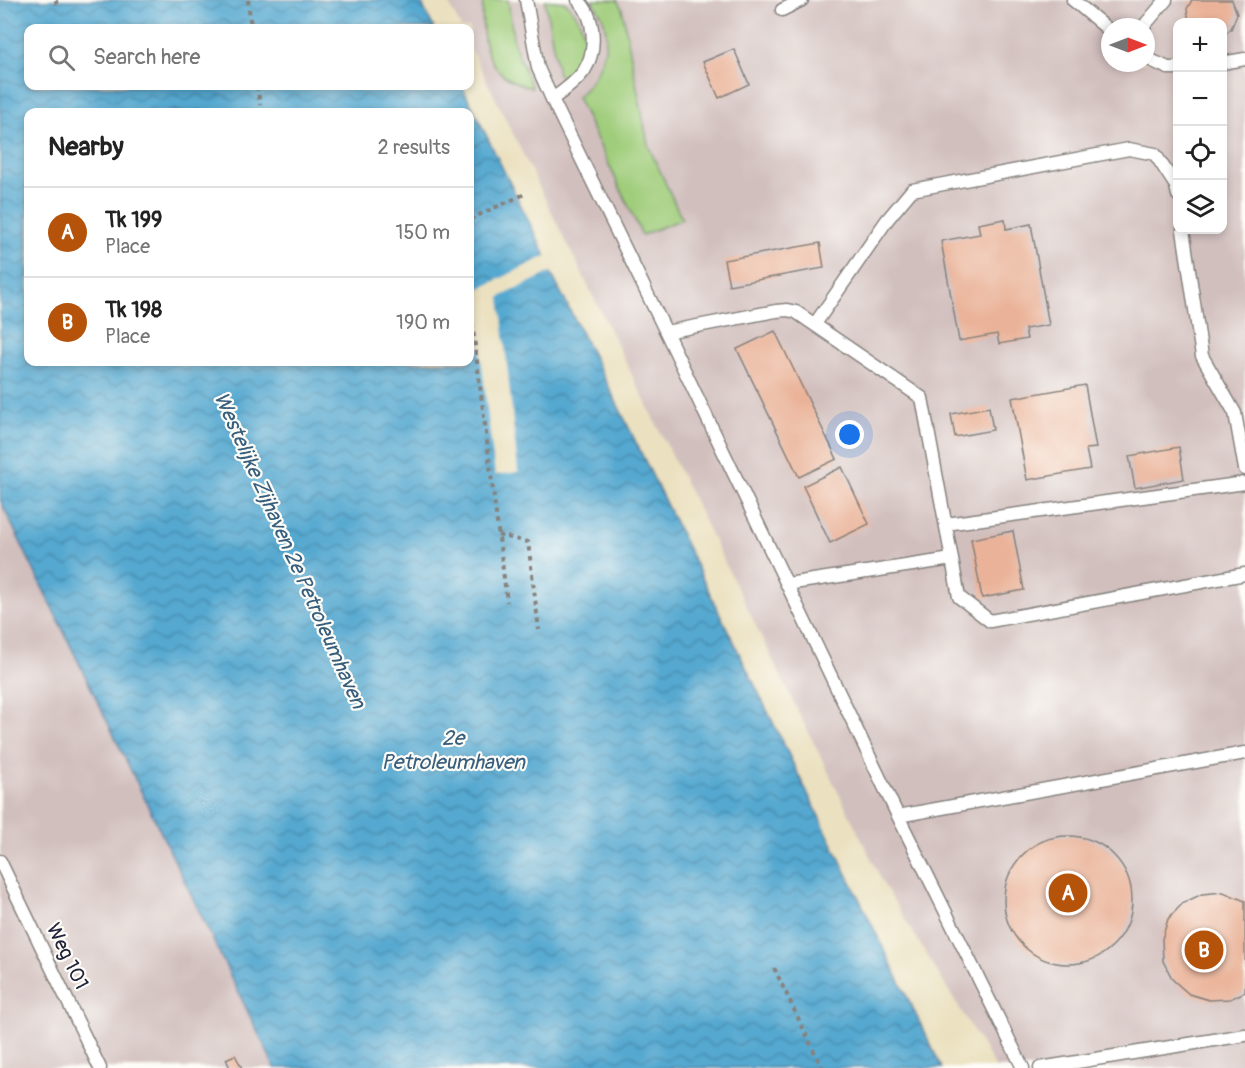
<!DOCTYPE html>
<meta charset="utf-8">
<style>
body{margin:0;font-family:Pangolin,sans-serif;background:#f6f6f6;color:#222}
.controls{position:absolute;right:18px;top:18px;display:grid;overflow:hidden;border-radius:12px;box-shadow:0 3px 9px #0003}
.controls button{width:54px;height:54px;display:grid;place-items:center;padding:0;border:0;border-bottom:2px solid #e0e0e0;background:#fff;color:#222;font:30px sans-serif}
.compass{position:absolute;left:1101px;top:18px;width:54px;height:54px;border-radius:50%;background:#fff;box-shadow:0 3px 9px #0003;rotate:90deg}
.you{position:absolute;left:850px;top:435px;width:21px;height:21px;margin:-15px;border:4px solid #fff;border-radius:50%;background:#1a73e8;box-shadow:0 0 0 9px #1a73e833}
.badge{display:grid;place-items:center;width:39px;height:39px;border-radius:50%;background:#b45309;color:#fff;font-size:20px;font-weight:700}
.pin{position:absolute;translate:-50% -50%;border:3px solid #fff;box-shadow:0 2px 6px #0006}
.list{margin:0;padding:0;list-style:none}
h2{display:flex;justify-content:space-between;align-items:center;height:78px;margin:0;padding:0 24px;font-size:26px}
h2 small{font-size:20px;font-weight:400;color:#767676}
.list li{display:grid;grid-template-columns:39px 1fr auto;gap:18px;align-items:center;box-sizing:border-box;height:90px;padding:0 24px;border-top:2px solid #e0e0e0}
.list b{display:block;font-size:22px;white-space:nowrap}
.list p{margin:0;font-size:20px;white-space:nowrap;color:#767676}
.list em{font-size:20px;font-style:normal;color:#767676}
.icon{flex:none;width:33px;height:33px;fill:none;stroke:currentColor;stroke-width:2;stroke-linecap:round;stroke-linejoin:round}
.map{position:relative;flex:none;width:1245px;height:1068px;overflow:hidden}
.search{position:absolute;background:#fff;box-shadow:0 3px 9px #0003;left:24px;top:24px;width:450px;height:66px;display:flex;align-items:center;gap:15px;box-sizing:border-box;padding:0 21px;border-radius:12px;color:#767676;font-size:22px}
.panel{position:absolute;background:#fff;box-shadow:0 3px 9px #0003;left:24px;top:108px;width:450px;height:258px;border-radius:12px}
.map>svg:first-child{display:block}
</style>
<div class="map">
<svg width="1245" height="1068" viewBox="0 0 1245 1068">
<defs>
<pattern id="water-waves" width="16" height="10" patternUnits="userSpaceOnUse" patternTransform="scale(1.5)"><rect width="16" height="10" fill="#54a8d0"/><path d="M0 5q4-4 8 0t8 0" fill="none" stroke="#4588aa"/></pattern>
</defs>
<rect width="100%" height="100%" fill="#fdfcf7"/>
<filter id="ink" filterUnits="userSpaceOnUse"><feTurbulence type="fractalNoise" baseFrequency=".0167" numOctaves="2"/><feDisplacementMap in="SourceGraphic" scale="12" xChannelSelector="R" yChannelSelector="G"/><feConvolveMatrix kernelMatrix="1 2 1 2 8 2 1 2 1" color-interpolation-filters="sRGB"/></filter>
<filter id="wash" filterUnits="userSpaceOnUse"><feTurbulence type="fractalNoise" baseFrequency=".008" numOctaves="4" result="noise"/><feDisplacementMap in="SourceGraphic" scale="24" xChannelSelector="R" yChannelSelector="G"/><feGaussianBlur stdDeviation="1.35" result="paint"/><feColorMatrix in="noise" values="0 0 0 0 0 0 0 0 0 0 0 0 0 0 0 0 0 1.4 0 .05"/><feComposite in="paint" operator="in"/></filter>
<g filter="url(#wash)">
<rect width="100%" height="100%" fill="#ebe1c0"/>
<path fill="#d1bfbe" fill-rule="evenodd" d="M447,0H1245V1068H996L884,885L470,47V28H461ZM1178,22H1222V230H1178ZM1110,27H1146V63H1110Z
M0,500L118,744L275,1068H0Z"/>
<path fill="#a0cd7b" stroke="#61785b" stroke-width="1.5" d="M483,0H508L514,44L532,88C485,77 480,42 483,0Z
M545,0L565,2C590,26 591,55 562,78L558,74Z
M592,0H617L622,9L648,145L682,219L642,235L577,97C598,78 614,45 602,16C599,11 595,5 592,0Z"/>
<path fill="url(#water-waves)" stroke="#3b6586" stroke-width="1.5" fill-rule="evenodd" d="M0,0H420L434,28H28V86H462L544,252L549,269L606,381L942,1068H275L0,500ZM28,112H470V362H28Z"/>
<path fill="#ebe1c0" d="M548,255L553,271L500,297L518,472L495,475L473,292Z"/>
<g id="blocks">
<path fill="#eab298" d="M1192,0H1232L1237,14L1231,29L1222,36V22H1189L1187,9Z
M734,49L749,84L719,98L703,62Z
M1005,219L1006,229L1031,224L1049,325L1025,329L1027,339L999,344L997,334L959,341L941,241L980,234L978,224Z
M820,243L824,268L729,285L724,260Z
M775,331L837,459L799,477L737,349Z
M1085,385L1096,448L1086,449L1090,469L1027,480L1012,398Z
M989,407L993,430L955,437L951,414Z
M1179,447L1184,479L1135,488L1129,456Z
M842,467L869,524L830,543L803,486Z
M1013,531L1024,590L982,598L971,539Z
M1004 900a64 64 0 1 1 128 0a64 64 0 1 1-128 0Z
M1223,892L1245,901V992L1230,999L1209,1000L1189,994L1173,980L1163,961L1162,939L1168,919L1183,903L1202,894Z
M235,1055L242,1068H230L226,1059Z"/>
</g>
</g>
<g filter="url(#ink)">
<use href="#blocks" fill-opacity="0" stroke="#86827e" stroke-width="1.5"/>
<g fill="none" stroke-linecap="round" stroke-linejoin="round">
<defs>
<path id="lane" d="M526,0L538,68L552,99L666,332L898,816L1023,1068
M1073,0L1110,31
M782,10L802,0
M1143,27L1166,0
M1146,58L1168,68H1178
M1222,63L1245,59
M552,99C564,91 575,83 584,71C597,51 596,17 578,0
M1183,230L1202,356L1235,413L1245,469
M815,324L887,220L912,190L1129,149L1155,154L1176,186L1178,195
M666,332L776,311L787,310L796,312L922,398L959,597L990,621L1245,574
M946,524L1245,483
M787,584L952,559
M898,816L1245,753
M0,861L100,1068
M1040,1068L1245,1035"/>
</defs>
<use href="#lane" stroke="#86827e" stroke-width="15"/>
<path stroke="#86827e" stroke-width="4" stroke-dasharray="4.5 4.5" stroke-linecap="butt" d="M56,0L57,9
M248,0L251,28
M257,86L260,105
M470,219L527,193
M470,306L507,602
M498,535L528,542L539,630
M774,968L822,1068"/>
<use href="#lane" stroke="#fff" stroke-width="12"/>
</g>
</g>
<g text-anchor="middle" stroke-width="4.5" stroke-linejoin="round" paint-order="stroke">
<g font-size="20" fill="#22223b" stroke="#fdfcf7">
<text transform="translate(68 956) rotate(64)" y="7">Weg 101</text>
</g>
<g font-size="21" font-style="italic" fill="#385e7e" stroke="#fdfcf7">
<text transform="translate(290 550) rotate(66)" y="7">Westelijke Zijhaven 2e Petroleumhaven</text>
<text x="453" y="745">2e<tspan x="453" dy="24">Petroleumhaven</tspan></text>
</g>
</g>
</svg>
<div class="controls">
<button>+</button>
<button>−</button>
<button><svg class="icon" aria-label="locate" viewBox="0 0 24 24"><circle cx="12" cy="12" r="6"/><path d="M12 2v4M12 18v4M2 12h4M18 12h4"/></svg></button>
<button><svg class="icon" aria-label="layers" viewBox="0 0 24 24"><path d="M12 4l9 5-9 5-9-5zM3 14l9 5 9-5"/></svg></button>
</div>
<svg class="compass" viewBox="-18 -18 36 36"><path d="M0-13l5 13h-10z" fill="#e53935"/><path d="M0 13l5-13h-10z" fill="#767676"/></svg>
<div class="you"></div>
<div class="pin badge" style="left:1068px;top:893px">A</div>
<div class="pin badge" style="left:1204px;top:950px">B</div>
<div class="search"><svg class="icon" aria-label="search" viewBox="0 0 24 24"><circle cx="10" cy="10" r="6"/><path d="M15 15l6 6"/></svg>Search here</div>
<section class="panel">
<h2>Nearby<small>2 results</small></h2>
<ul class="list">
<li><span class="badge">A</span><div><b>Tk 199</b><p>Place</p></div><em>150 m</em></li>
<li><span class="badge">B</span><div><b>Tk 198</b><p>Place</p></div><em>190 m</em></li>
</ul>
</section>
</div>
